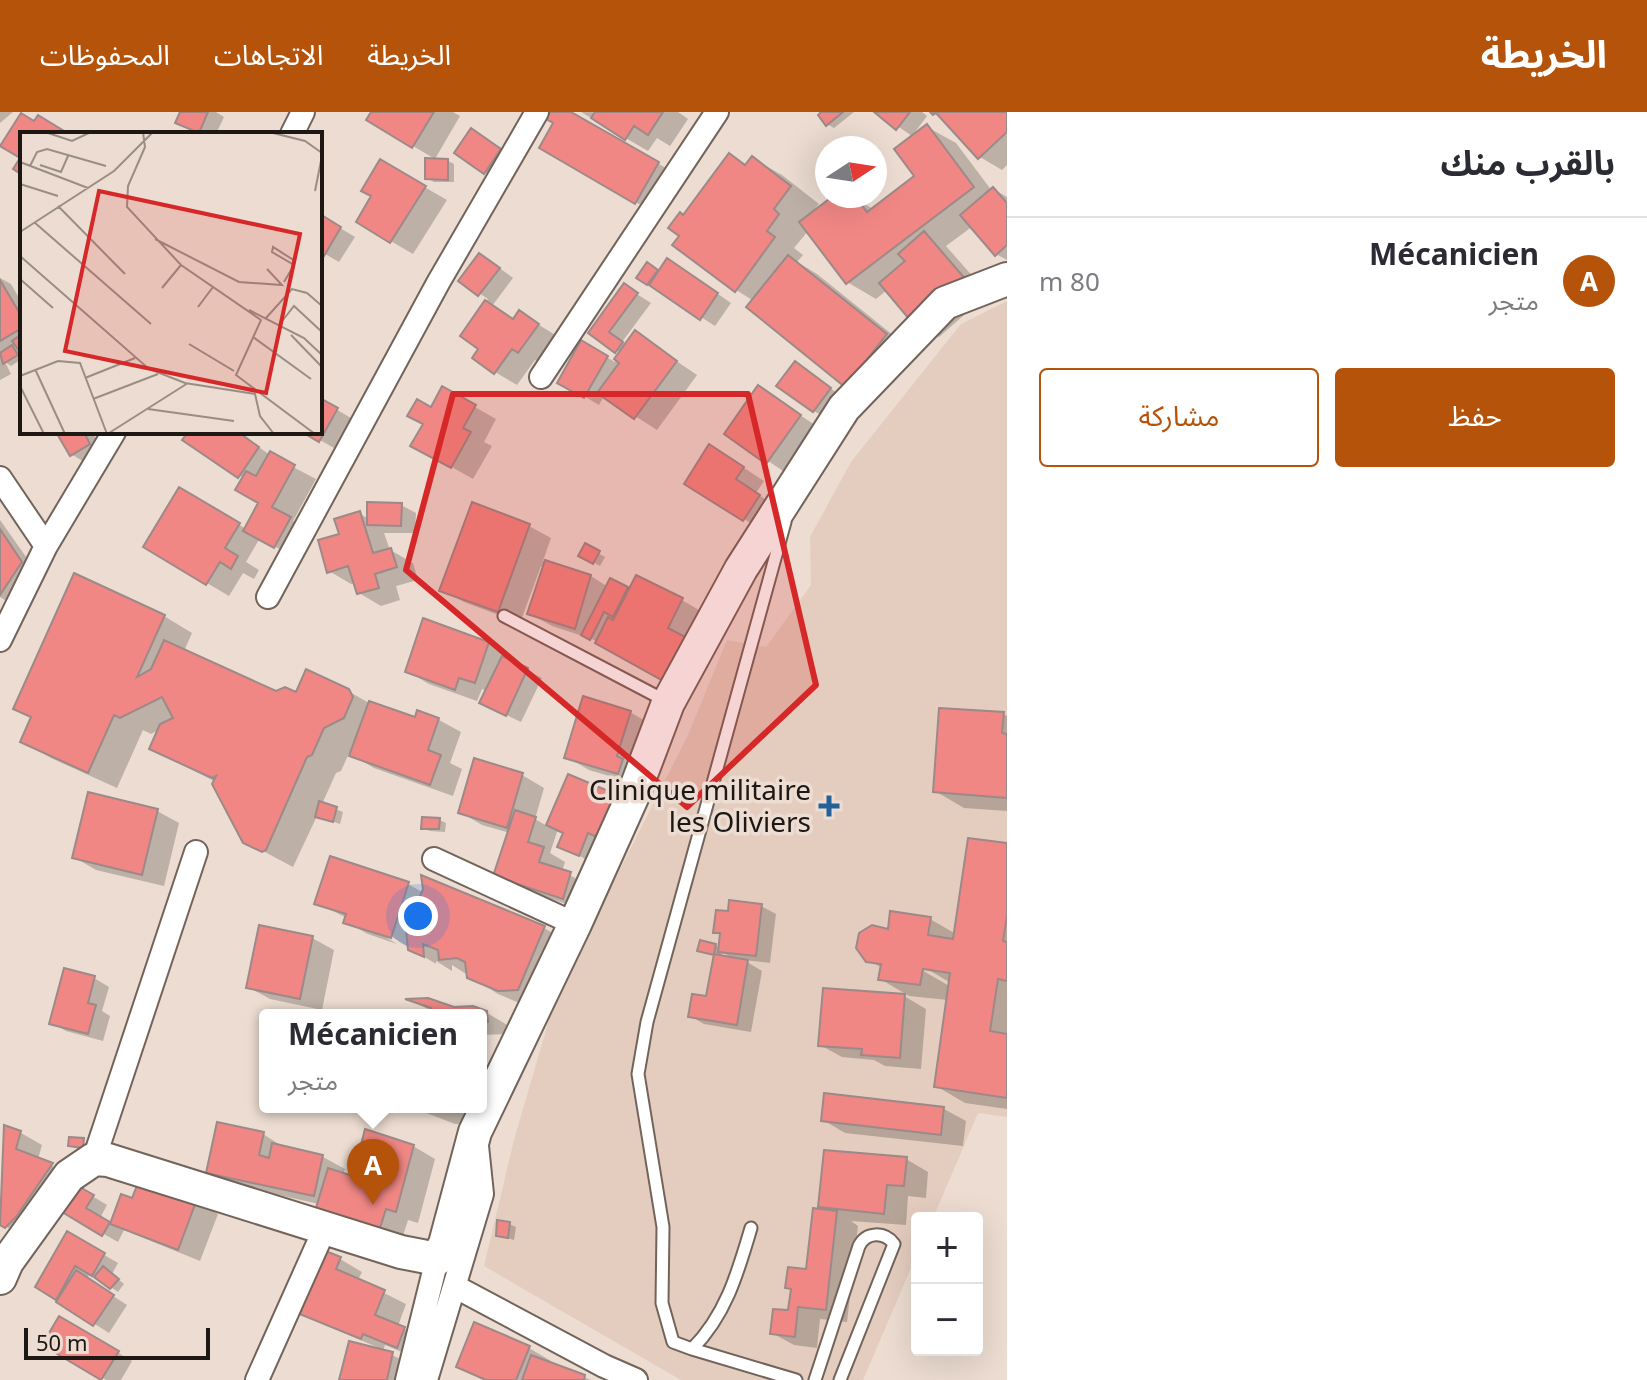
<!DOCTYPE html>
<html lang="ar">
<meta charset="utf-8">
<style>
body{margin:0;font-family:"Noto Sans","Noto Sans Arabic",sans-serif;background:#f7f7f7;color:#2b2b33;direction:rtl}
.controls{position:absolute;right:24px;bottom:24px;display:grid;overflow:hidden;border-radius:8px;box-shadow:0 8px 32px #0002}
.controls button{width:72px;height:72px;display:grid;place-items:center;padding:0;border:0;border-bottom:2px solid #e1e1e2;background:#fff;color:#2b2b33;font:40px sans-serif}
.compass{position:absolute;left:815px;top:24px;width:72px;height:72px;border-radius:50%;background:#fff;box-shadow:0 8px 32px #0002;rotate:78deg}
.scale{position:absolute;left:24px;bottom:20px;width:186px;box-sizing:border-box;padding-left:8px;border:4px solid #1d1814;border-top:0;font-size:22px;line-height:28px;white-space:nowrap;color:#1d1814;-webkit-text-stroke:6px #ecdcd1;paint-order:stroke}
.you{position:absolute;left:418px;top:804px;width:28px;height:28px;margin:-20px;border:6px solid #fff;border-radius:50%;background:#1a73e8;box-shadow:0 0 0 12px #1a73e833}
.badge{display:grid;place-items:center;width:52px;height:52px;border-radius:50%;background:#b45309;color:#fff;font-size:26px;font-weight:700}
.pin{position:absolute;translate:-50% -66px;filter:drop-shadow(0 2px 4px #0008)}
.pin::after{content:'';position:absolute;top:42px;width:28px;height:24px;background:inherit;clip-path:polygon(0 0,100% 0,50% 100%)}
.popup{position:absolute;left:259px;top:897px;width:228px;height:104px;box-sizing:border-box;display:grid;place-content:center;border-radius:8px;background:#fff;filter:drop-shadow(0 2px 6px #0005);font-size:26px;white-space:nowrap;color:#7c7c81}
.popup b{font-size:30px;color:#2b2b33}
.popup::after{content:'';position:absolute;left:50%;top:100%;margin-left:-16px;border:16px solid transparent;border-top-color:#fff}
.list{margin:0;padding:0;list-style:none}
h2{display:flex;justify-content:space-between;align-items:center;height:104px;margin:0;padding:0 32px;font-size:34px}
h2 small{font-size:26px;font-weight:400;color:#7c7c81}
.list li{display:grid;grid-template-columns:52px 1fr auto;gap:24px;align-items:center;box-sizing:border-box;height:128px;padding:0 32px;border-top:2px solid #e1e1e2}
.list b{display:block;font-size:30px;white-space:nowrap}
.list p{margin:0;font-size:26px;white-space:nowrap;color:#7c7c81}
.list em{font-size:26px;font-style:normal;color:#7c7c81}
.actions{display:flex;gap:16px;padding:24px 32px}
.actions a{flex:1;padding:18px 0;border:2px solid #b45309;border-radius:8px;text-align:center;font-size:28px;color:#b45309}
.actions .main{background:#b45309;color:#fff}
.map{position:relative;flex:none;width:1007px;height:1268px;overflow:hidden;direction:ltr}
header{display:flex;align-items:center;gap:48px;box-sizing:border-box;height:112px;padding:0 40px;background:#b45309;color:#fff}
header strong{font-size:38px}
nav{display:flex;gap:44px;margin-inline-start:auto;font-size:28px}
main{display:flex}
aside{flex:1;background:#fff}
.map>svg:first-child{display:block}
</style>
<header>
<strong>الخريطة</strong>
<nav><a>الخريطة</a><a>الاتجاهات</a><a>المحفوظات</a></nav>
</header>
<main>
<aside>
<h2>بالقرب منك<small></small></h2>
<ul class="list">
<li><span class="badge">A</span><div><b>Mécanicien</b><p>متجر</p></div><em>80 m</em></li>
</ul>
<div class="actions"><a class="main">حفظ</a><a>مشاركة</a></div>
</aside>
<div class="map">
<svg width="1007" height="1268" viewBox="0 0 1007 1268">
<rect width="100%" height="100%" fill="#ecdcd1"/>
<path fill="#e4cdbf" d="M1007,189V1005L978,1001L933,1106H917V1142L863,1268H681L484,1154L514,1028L556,884L688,623L727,528L766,535L811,473L810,425L851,350L961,212Z"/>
<path fill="#0003" fill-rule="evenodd" d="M0,0H13L0,11Z
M182,0H216L224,5L216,22H200L178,10Z
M373,0H453L460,4L435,47L369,8Z
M552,0H567L680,64L658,103L542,36L556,10Z
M581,0H678L688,7L670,34L657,26L648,39Z
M824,0H854L834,16L827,12Z
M877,0H922L927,4L912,24Z
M933,0H1007V53L1002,58L980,45L946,8Z
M927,15L956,31L992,79L993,77L1007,85V148L996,142L973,114L946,134L988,182L939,225L917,212L887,178L876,187L847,170L808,119L794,136L803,143L797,150L817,162L914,240L874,290L846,273L754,189L736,178L682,124L684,105L730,44L747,54L753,47L782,63L819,92L812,100L836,84L855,86L873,97L916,65Z
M486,27L514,46L500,68L485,60Z
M448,49L454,52V70H434L427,66Z
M381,50L447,88L413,142L358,110L374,84Z
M320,104L355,125L339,150L320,139Z
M494,152L513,166L492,194L515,208L520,201L560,226L541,252L535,248L517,273L495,260L481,236L463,223L488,187L461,169Z
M647,153L659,160L682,157L731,191L715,214L648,171Z
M0,166L11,172L22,191V247L11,254L5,250L11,262L0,268Z
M624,174L651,191L622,230L627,233L635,221L697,263L657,318L604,284L599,293L560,270L582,231L615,250L621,241L591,220Z
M795,251L844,286L828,307L814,299Z
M759,276L821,317L789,363L727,321Z
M443,277L496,307L484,330L492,334L473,367L413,333Z
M320,288L351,306L334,336L306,320H320Z
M59,320H92L104,340L86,351L71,342Z
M190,320H237L270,343L316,367L293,409L311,420L297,447L260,426L246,450L259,458L254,467L243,461L229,484L207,471L202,390L246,417L261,390L244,367Z
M732,348L764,369L756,381L780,397L766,420L744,407Z
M401,393L416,401L415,421H384L390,438L413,451L418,468L396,474L400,488L381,494L359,481L356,471L351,472L329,459L341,423L360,402L369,407Z
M473,393L529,414L551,426L543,449L591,464L608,475L611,468L630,479L682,488L704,501L689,529L619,543L592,527L552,514L530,502L544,455L541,454L520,511L464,490L442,478Z
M0,408L36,459L13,493L0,485Z
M585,434L605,445L600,454L580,443Z
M164,504L192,521L184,539L276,581L348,579L369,591L416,607L418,600L439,608L461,620L450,651L462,657L453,684L374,656L349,641L341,659L336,661L322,692L343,700L340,712L317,704L293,755L244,729L216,670L151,637L160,617L151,622L143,618L117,676L51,646L22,629Z
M488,531L510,544L509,549L542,566L521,610L496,598L487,579L482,577L477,589L429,572L407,559Z
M630,600L652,613L640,673L589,658L567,645Z
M1003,602L1007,604V699L964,696L935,679Z
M522,663L544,676L535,707L547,714L569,664L611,732L601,755L560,734L565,722L558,717L550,741L565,750L562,759L592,775L585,798L518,776L496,763L510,721L482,713L460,700Z
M157,699L179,711L164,774L96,758L74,745Z
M439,708L446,711L445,720L430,719L423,716Z
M1007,733V997L965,991L936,974L948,888L909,884L880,867L882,856L868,848L889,819L930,807L956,822ZM915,850L951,871V875L913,853Z
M331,746L408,772L424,781L544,816L572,832L529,895L498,882L452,853V859L436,849V852L384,820L382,823L397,832L368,822L346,810L347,806L317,791Z
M761,794L776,802L770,851L744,848L762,859L751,920L704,912L690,904L708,887L716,844L699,838L716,834L720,836L721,823L715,820L730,802ZM722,840L734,847L720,845Z
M312,826L334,838L322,898L270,887L248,875Z
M94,866L109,875L102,899L110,904L103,929L66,919L52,911Z
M904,884L926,897L921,957L885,954L874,948L842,945L820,933Z
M413,889L487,901L509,914V922L481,923V903H433V900Z
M411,995H462L465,997L461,1012H455Z
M944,997L966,1009L963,1034L845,1021L823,1008Z
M6,1016L21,1021L42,1033L38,1047L73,1065L28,1127L0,1111Z
M263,1022L285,1036L323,1045L345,1057L343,1063L355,1067L413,1034L435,1047L418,1111L408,1108L401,1130L319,1092L230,1072L208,1060Z
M825,1040L906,1047L928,1060L926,1086L908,1084L906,1113L851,1109L858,1114L847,1210L820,1207L817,1236L794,1233L772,1221L790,1201L793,1178L787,1175L808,1159L820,1099Z
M79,1076L107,1093L100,1106L112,1113L122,1084L133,1089H196L218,1102L200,1149L124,1118L118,1130L65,1100Z
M509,1112L516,1115L514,1128L498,1123Z
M68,1122L118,1151L112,1162L124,1172L118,1180L90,1161L87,1167L127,1193L109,1221L37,1175Z
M340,1147L362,1160L358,1168L406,1192L398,1214L426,1229L419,1247L385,1233L383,1239L407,1250L403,1268H342L377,1235L322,1212L300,1200Z
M59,1206L132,1249L121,1268H106L45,1232Z
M476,1213L529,1236L551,1249L550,1252L591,1268H483L458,1254Z"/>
<path fill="#f08784" stroke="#9c8988" stroke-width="2" d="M180,0H208L199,21L175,11Z
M371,0H434L412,36L366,8Z
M550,0H571L659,50L635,92L539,36L553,11L546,7Z
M595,0H663L648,23L634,14L625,28L591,6Z
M821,0H843L826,14L818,3Z
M874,0H910L896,18Z
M930,0H1007V20L978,47L936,1L933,3Z
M21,1L34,9L38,3L69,22H22V63L13,57L20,46L0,34Z
M927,12L974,75L846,172L799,110L833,84H844L848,89L855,84L867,100L914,64L894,37Z
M471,16L501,37L484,62L454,41Z
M729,41L745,53L752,44L791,74L774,97L779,102L767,119L775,125L735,180L672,133L679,124L668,116L680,100L683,103Z
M425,46L448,47V68L425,67Z
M380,47L426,74L390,131L356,110L371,84L361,79Z
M993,75L1007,91V133L995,144L960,103Z
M320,102L341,115L324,144L320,141Z
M924,119L967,169L915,214L879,171L905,149L898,142Z
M479,141L500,156L478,184L458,169Z
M788,143L887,222L845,275L746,195Z
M667,146L718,181L700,208L649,173Z
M647,150L658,158L647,173L636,166Z
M0,168L22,205V216L0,229Z
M624,171L638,181L609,220L623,230L615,241L588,221Z
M485,188L513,207L519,198L539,212L518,241L512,237L494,262L472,246L478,237L460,224Z
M635,218L677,249L634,307L597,281L619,251L614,247Z
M22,222V243L12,229Z
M581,228L608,244L584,286L557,271Z
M12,233L18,243L3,252L0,241Z
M795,249L831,276L813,300L776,274Z
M758,273L801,303L766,352L724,322Z
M442,274L476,293L463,316L471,320L451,356L410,334L423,312L407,304L417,287L431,295Z
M320,286L338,296L319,330L302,320H320Z
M56,320H84L90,332L70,344Z
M188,320H238L259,335L238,366L182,328Z
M709,332L744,355L736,367L760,383L743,409L684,372Z
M270,339L295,353L272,395L291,405L274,436L243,419L258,391L235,378L246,359L256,364Z
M179,375L240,411L225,436L238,444L231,457L220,450L206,473L143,435Z
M367,390L402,391L401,414L367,413Z
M472,390L530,412L498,500L439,479Z
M360,399L373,441L391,436L397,455L375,462L379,476L357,482L348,454L327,461L318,428L339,422L334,407Z
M0,417L22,450L0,483Z
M585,431L600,439L593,452L578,444Z
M545,448L591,463L575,517L527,502Z
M74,461L165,503L137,565L151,557L164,528L276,579L285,575L296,580L306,557L349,577L353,585L344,606L324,616L312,643L307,645L266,738L262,740L243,731L212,672L216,664L212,666L149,637L160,612L173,606L162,585L120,606L114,603L88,661L20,630L31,605L13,597Z
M636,463L683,486L668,516L689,527L667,571L595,531L608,505L613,508Z
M610,466L628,475L613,505L604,500L590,528L581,523Z
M423,506L489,530L475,571L459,566L455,578L405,560Z
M502,544L528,556L506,604L479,591Z
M583,584L631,599L617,644L623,647L618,662L564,646Z
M369,589L415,605L417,598L439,606L428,638L441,643L430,673L349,644Z
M939,596L1004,600L1002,621L1007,622V686L933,680Z
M474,646L523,661L507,716L458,701Z
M568,662L618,683L599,726L588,721L579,744L557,735L563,721L546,713Z
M88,680L158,697L142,763L72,746Z
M319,689L337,695L333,710L315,705Z
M515,698L536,705L528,730L544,735L539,750L571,760L563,787L493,764Z
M422,705L440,706L439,717H421Z
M968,726L1007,731V804L1003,829L1007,830V869L998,867L990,919L1007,922V986L934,975L950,861L923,857L920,873L878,868L881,852L866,850L856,836L859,821L872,813L888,817L890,799L931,805L928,823L953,827Z
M330,744L409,770L391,826L343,811L346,802L314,792Z
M421,763L545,814L518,878L498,879L467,866L465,850L457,846L439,848L438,838L423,832L424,845L408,838L406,818L423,777Z
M729,788L762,792L756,844L718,840L720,821H713L716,798L728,799Z
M259,813L313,824L300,887L246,876Z
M700,828L716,832L714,843L697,839Z
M714,842L748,848L737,913L688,905L692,882L706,884Z
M64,856L95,864L88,891L96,893L88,922L49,912Z
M823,876L905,882L900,946L861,943L862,937L818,934Z
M428,886L454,895L473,894L487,899L488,910H481V903H431V896L405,887Z
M824,981L944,995L941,1023L821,1009Z
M217,1010L264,1020L259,1043L269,1046L272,1031L323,1043L314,1084L206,1061Z
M4,1013L21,1019L16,1037L53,1051L16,1105L5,1116L0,1113Z
M365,1017L414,1033L396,1100L386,1097L379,1119L315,1099L328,1056L353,1064Z
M69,1025L84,1026L83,1036L68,1034Z
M824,1038L907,1045L904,1074L887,1073L884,1102L818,1095Z
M140,1066L197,1087L178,1138L110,1112L121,1082L132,1086Z
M78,1074L94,1083L86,1096L110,1110L102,1124L62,1100Z
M813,1096L837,1099L826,1198L798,1195L795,1225L770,1222L773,1197L788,1198L791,1177L785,1176L788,1155L806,1157Z
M497,1108L510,1110L508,1126L496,1124Z
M67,1119L105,1141L92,1164L75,1154L56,1188L35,1175Z
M323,1138L341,1145L336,1157L385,1178L375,1203L405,1215L397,1236L363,1222L361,1227L297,1201Z
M103,1154L119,1167L110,1177L94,1165Z
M76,1158L114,1183L93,1214L56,1190Z
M59,1204L119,1239L101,1268L42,1233Z
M474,1210L530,1234L516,1268H486L456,1255Z
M349,1229L393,1240L387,1268H339Z
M531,1243L585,1263L584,1268H522Z"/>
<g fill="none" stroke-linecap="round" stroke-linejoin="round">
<defs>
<path id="lane" d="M504,504L666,589
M751,1116C738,1160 726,1203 692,1237L673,1230L662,1191L663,1115L638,962L647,910L785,410
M692,1237L796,1268
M815,1268L859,1134C866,1120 884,1119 894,1132L840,1268"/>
<path id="street" d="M292,22L303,0
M541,265L717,0
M0,366L46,434
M268,485L438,171L537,0
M0,528L46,434L114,320
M434,747L575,812
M94,1047L196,740
M456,1175L604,1254L636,1268
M257,1268L325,1116
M407,1268L437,1147
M426,1268L482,1082L477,1034"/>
<path id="secondary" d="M0,1166L7,1150L69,1064L94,1047L108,1048L401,1140L437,1147L445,1132L475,1020L575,812L634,681L668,591L741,457L844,296L945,191L1007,167"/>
</defs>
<use href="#lane" stroke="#72645a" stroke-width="15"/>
<use href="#street" stroke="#72645a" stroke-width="26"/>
<use href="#secondary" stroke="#72645a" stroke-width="36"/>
<use href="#lane" stroke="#fff" stroke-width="11"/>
<use href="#street" stroke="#fff" stroke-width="22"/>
<use href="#secondary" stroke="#fff" stroke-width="32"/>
</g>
<path fill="#d62828" fill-opacity="0.2" stroke="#d62828" stroke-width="6" stroke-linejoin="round" d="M453,282H748L816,573L687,695L406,458Z"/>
<path fill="#236298" stroke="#ecdcd1" stroke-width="3" d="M825 682h8v8h8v8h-8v8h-8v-8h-8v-8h8z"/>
<g text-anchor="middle" stroke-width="7" stroke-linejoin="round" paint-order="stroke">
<g font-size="28" fill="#1d1814" stroke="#ecdcd1" text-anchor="end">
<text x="811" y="688">Clinique militaire<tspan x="811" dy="32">les Oliviers</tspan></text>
</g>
</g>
<g transform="translate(20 20)">
<rect width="302" height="302" fill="#ecdcd1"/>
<path fill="none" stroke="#998e85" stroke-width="2" d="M25,0L52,9L71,0M123,0L125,15L108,54L107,75L161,133L241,188L216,243L295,302M249,0L285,9L302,21M0,30L68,56M20,33L41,40L48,24M10,34L17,20L27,17L86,34M0,52L38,64M295,59L302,24M38,74L105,142M14,90L131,192M0,100L94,39L133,0M135,107L219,150L262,153L247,137M0,124L129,237L165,251L235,262L240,284L254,302M0,147L33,176M264,150L274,133L275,129L253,115L252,120L274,133M142,156L161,133M178,175L193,155M229,178L284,206L302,223M246,186L272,157L287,161L302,174M259,193L274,174L302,200M271,203L302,235M233,205L291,247M169,212L214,239M15,237L45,302M0,244L38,229L60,231L87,302M65,246L115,226M0,254L24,302M73,267L138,242M128,277L214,289M89,301L168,251"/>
<path fill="#d62828" fill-opacity="0.15" stroke="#d62828" stroke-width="4" d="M79,59L280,102L246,261L45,219Z"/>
<rect width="302" height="302" fill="none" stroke="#1d1814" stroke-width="4"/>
</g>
</svg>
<div class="controls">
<button>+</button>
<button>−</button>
</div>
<svg class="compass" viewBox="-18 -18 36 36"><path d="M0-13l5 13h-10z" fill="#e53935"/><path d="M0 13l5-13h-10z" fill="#7c7c81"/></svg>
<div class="scale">50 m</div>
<div class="you"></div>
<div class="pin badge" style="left:373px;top:1093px">A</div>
<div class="popup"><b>Mécanicien</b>متجر</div>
</div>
</main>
